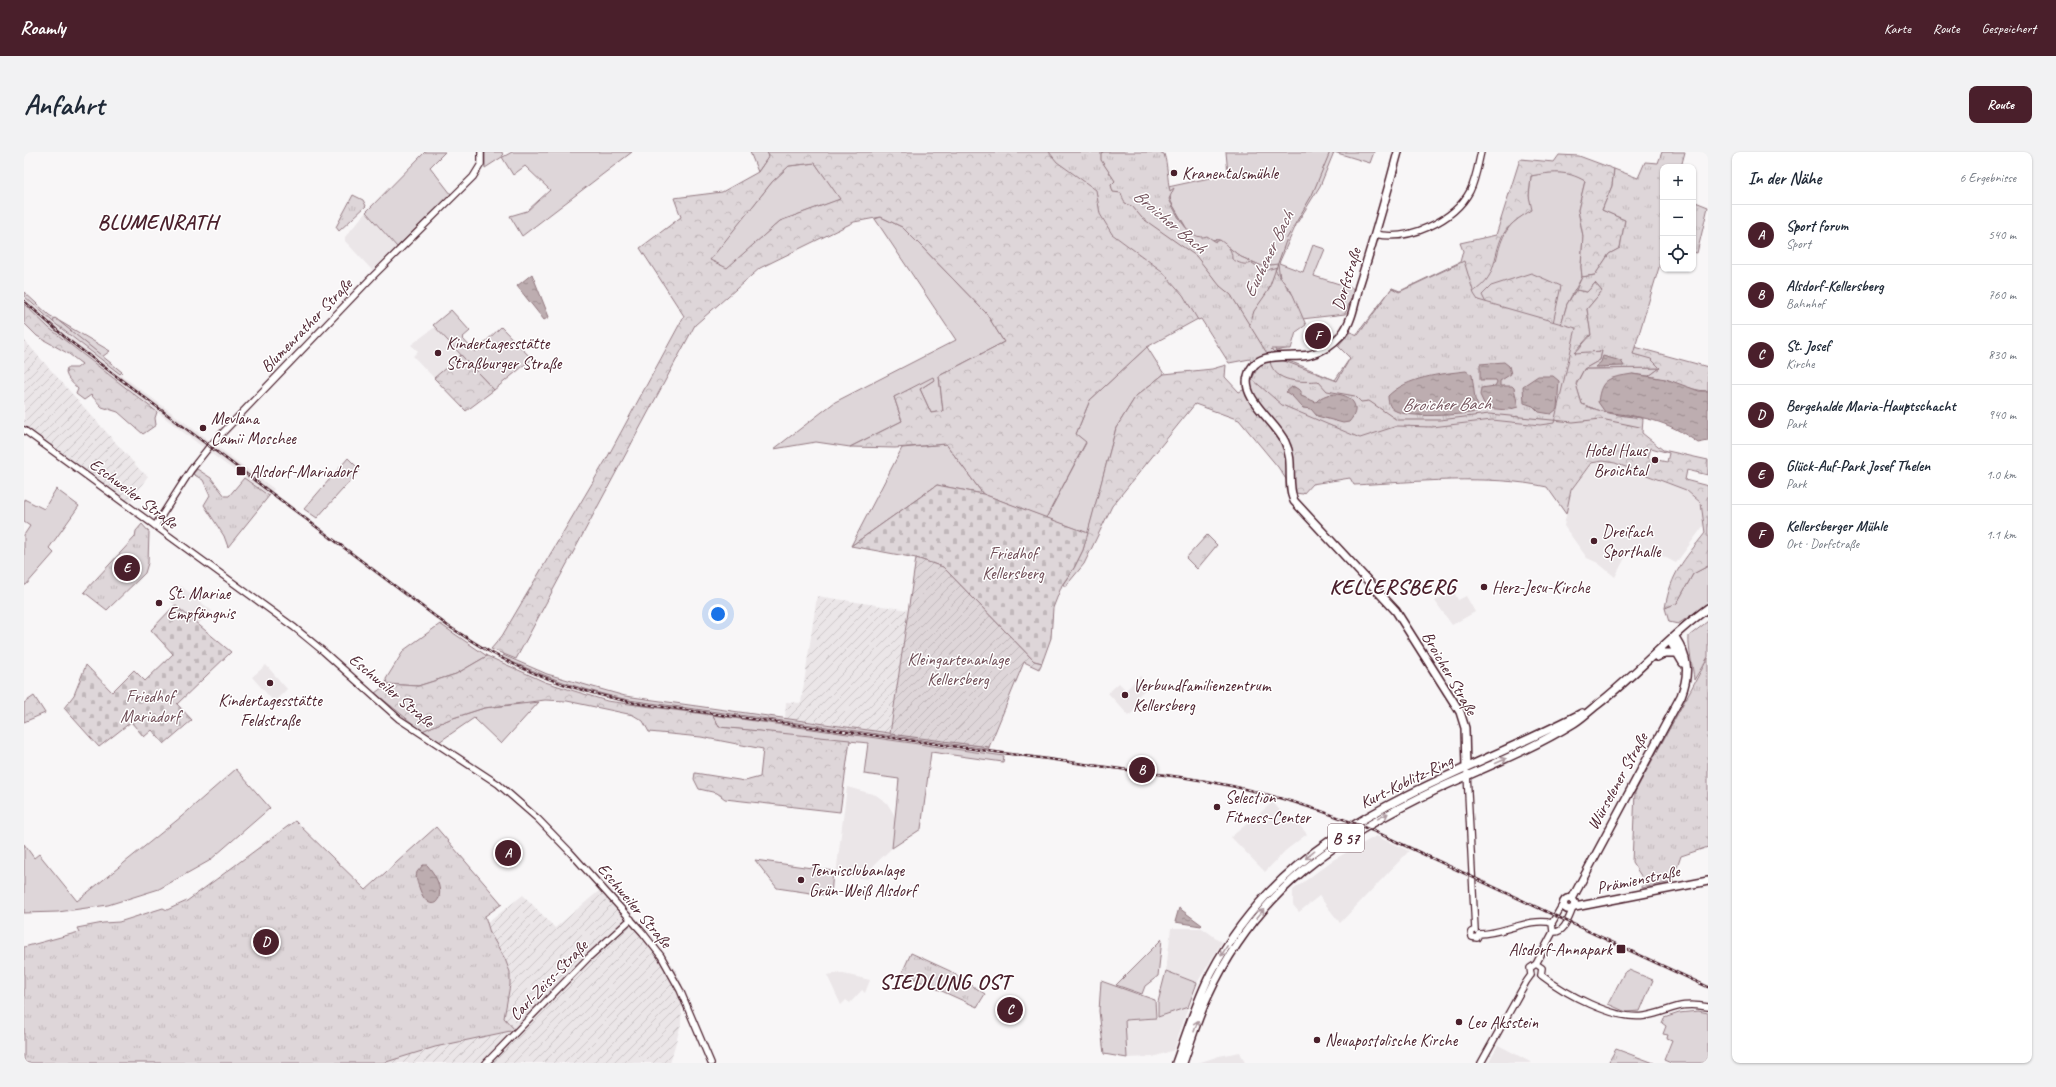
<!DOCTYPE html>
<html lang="de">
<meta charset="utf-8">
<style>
body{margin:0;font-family:Caveat,sans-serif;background:#f2f2f3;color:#1f2937}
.controls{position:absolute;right:12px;top:12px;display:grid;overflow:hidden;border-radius:8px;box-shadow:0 1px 3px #0004}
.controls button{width:36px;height:36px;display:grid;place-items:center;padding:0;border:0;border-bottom:1px solid #e0e1e3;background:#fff;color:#1f2937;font:20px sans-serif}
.you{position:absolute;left:694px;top:462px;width:14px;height:14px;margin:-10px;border:3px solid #fff;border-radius:50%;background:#1a73e8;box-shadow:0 0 0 6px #1a73e833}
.badge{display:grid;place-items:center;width:26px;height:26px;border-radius:50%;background:#4a1f2b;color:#fff;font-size:13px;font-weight:700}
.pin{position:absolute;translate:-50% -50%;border:2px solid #fff;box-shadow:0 1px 4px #0006}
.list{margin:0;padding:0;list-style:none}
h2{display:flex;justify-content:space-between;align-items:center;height:52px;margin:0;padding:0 16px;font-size:17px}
h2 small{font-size:13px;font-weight:400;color:#747a83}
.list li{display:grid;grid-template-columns:26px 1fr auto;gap:12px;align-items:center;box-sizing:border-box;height:60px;padding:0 16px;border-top:1px solid #e0e1e3}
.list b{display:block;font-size:15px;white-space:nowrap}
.list p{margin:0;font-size:13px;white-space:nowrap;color:#747a83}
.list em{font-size:13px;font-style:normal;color:#747a83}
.icon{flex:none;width:22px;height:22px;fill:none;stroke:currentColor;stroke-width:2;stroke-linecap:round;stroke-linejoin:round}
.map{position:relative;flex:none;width:1684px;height:911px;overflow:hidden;border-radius:8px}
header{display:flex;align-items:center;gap:24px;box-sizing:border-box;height:56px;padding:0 20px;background:#4a1f2b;color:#fff}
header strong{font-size:19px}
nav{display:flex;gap:22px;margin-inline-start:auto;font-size:14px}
.intro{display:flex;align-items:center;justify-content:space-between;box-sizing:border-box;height:96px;padding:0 24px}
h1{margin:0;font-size:28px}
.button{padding:10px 18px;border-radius:8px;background:#4a1f2b;color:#fff;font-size:14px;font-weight:700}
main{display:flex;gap:24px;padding:0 24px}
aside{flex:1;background:#fff;border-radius:8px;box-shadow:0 1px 3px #0004}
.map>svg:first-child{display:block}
</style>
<header>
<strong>Roamly</strong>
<nav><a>Karte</a><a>Route</a><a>Gespeichert</a></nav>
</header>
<div class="intro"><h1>Anfahrt</h1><a class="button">Route</a></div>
<main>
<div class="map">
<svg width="1684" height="911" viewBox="0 0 1684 911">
<defs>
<pattern id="industrial-furrows" width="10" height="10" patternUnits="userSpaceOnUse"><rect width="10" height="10" fill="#ebe6e8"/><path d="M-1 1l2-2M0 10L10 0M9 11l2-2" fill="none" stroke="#cbc5c7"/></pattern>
<pattern id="forest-crowns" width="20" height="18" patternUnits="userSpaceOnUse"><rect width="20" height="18" fill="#ded6d9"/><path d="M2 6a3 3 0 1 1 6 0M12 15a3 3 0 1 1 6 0" fill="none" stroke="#c0b7ba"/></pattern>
<pattern id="cemetery-stones" width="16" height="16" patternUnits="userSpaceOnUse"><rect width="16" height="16" fill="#ded6d9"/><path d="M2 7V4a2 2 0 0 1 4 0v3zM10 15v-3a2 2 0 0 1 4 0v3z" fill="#c0b7ba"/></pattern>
<pattern id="park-tufts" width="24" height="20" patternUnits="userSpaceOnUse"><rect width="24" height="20" fill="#ded6d9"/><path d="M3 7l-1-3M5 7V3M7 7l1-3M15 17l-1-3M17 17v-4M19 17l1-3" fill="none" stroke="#c0b7ba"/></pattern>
<pattern id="garden-furrows" width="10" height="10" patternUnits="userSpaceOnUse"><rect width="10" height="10" fill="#ded6d9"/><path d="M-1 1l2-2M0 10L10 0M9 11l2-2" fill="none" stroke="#c0b7ba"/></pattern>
<pattern id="water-ripples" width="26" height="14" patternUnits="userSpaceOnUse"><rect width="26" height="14" fill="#bdadb0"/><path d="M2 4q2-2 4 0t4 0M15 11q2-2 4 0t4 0" fill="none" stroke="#9c8c8f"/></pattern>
</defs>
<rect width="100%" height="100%" fill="#f8f6f7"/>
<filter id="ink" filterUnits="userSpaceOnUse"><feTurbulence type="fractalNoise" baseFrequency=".025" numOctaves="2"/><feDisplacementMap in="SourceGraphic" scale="8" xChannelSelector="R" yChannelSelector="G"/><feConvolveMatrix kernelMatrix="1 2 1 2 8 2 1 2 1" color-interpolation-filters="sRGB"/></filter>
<g filter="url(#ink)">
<path fill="#ebe6e8" d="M342,60L373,95L348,118L321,89V85Z
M0,144L18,161L73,205L250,337L245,344L185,300L25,176L0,152Z
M411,175L437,203L410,226L389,204L394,199L387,193Z
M1579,309L1591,311L1662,338L1677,351L1680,373L1652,411L1621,395L1616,399L1608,397L1603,402L1591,425L1574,411L1563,406L1540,374L1547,338L1567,311Z
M157,434L188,459L174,472L146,449Z
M1429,438L1434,448L1442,444L1451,460L1428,473L1411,449Z
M242,513L263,537L250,550L228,525Z
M1116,524L1125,534L1114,544L1119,549L1105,564L1084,541L1095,531L1102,538Z
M823,635L852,643L863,651L871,664L868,696L849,714L853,720L843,727L812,722Z
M1249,650L1258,661L1269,666L1283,682L1261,699L1241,720L1207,685Z
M1352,684L1385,699L1316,771L1295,744L1275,760L1269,753V738L1309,708Z
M1147,776H1178L1198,790L1173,831L1142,819Z
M815,821L846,828L841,841L838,838L826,851L822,848L817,853L803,823Z
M1164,855L1150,898L1129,905L1103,906L1101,868L1134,865Z
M1474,893L1482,897L1508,911H1464Z
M1216,900L1221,911H1174L1195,904Z"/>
<path fill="url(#industrial-furrows)" d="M0,188L117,319L124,324L105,351L0,274Z
M793,444L884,458L866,582L761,567L762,550L777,551Z
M582,733L611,765L651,817L659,834L657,872L646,911H357L456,777L499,743L531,776Z"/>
<path fill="#ded6d9" stroke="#947a82" d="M401,0H421L406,15L427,42L373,95L342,60Z
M461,0H478L479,5L488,0H608L498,84L486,64L503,59L526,38L501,14L489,23L478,5L461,16Z
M726,0H743L745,4L734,20Z
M1202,0H1350L1346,11L1310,0L1296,34L1273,71L1255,111L1279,120L1289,93L1301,97L1290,124L1331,137L1321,162L1278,167L1271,179L1266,196L1252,199L1246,189L1238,114L1217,105L1195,88L1169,87L1147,50L1144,35L1204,22Z
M791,11L817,47L756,69L703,117L685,108L748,30L765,14Z
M1524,20L1548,21L1561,29L1554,58L1559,84L1557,115L1558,125L1543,152L1536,176L1413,135L1472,109C1478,82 1483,72 1507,58L1505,44L1507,24Z
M857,65L878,75L897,94L962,161L980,190L915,224L919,259L907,261L896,237L910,228L870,245L878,269L826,295L792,290L750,297L811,250L932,188L851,67Z
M0,140L25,163L86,199L78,205L31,166L29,170L0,144Z
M427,158L446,179L438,186L451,200L477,175L508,207L470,238L409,173Z
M1123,195L1140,222L1112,244L1092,276L1064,381L1022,366L1062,291L1052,282L1066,248Z
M1636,216L1625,224L1608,222L1581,260L1619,264V266C1597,264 1578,261 1558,252L1552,233L1560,217Z
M922,292L959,342L913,333L827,394L878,296Z
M324,306L336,318L293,366L280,357Z
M32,337L55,354L25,396L30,401L2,433H0V383L6,374L0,370V347L20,357Z
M1684,414V452L1654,472L1645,470L1641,456L1653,451L1669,422Z
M1684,469V505L1670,528C1669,513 1664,499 1665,484Z
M416,472L463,504L432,522L394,534L363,532L362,527L380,498Z
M479,503L523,522L601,544L965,595V597L605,548C560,539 519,524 477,505Z
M515,550L477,592L450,566L415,590L398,579L426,567L460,556Z
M688,563L980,604L979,610L907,600L897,677L868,696L875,627L840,622L844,591L695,575Z
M212,617L246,656L185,709L135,737L84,753L34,760L0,761V692L10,706L15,702L53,749L157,665Z
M731,708L809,719L807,744L753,736Z
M1138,787L1134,824L1121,834L1118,842L1092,833Z
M1605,818L1629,828L1616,859L1602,860L1584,852L1600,821Z
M1142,819L1173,831L1164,855L1134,865V850Z
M1077,829L1131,848L1132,866L1101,868L1103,906L1080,902L1075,859Z
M1674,859L1684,861V904L1681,911H1647L1640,908L1648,888L1643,886L1644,883L1639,882L1642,874L1638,871L1640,866L1655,861Z"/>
<path fill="url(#forest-crowns)" stroke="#947a82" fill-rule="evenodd" d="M743,0H1100L1144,36L1147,50L1168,87L1195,88L1217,105L1238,114L1254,112L1256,126L1267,139L1274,156L1260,148L1246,189L1252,199L1242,203L1208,154L1172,168L1123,195L1066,248L1052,282L1062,290L1022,366L959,342L922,292L871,296L826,295L878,269L870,245L909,225L910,228L896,237L907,261L919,259L915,224L980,190L962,161L897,94L878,75L857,65L830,70L736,116L671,173L492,507L467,497L478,484L583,306L660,164L616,96L657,65L650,46L698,40L734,20L745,4ZM791,11L816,47L756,69L703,116L686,108L748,30L765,14Z
M1535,3L1555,4L1590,17L1588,34L1578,58L1601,68L1596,96L1585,102L1571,123L1558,125L1557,115L1559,84L1554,58L1561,29C1542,18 1528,20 1507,24L1505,44L1508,58C1496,65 1482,74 1477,87C1468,110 1473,124 1449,140L1413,135L1536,176L1543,152L1552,138L1563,140L1571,131L1578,139L1563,157L1567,182L1551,200L1578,199L1576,208L1560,217L1552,232L1558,252C1578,261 1597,264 1619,266L1618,281L1639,298L1684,308V323L1663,318L1661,328L1684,334V414L1669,422L1653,451L1641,456C1647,421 1660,408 1681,381L1677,351L1662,338L1591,311L1579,309L1567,311L1547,338L1542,362L1523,335C1465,322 1390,330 1330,333L1326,326L1288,332L1279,342L1271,341L1254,315L1215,268L1171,252L1088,354L1060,412L1041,435L1039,432L1050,416L1059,398L1092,276L1112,244L1140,222L1188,217L1202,213L1201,225L1215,240L1227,234C1227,219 1238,203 1256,207C1273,210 1294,222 1311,228L1326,206L1332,183L1368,136L1376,139L1436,110L1439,99L1436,91L1472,83L1496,7L1530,10ZM1627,296L1645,301L1643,310L1624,306Z
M1507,121L1537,134L1529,171L1463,153L1458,143L1467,134Z
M0,152L25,176L133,260L131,266L132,273L119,282L94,260L78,255L67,243L60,248L52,242L54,237C49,231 39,224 43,216H53L58,212L45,202L13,184L0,171Z
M31,166L98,220L96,222L29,170Z
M1611,195L1684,215V239C1665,239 1646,227 1625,224L1636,216L1609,202Z
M437,203L470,238L442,259L410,226Z
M463,504L521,530L583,549L688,563L695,575L826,588L816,660L701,647L693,641L675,637L670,627L671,621L721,629L736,625L739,597L677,585L625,580L619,569L609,563L543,549L521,548L460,556L426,567L398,579L351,541L363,532L394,534L432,522Z
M10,544L21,561L0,570V551Z"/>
<path fill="url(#cemetery-stones)" stroke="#947a82" d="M913,333L959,342L1064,381L1059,398L1050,416L1038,433L1029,456L1027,486L1018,511L1010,509L919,415L892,406L827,394Z
M151,453L207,500L153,552L168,568L140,592L128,578L120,585L107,570L75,595L40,556L50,543L62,513L88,540L110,518L121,529L149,502L127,478Z"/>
<path fill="url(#park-tufts)" stroke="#947a82" d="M1025,0H1135L1140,2C1144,14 1143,26 1146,39L1150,36L1145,47C1151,59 1165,91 1183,84L1192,90L1196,88C1204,94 1208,97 1208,107C1215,111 1220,114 1228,111L1240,119L1253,115L1251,118L1269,143L1282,173L1272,180L1267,197H1247L1253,203L1255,207L1313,229L1326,206L1314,194L1326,180L1334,183L1368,136L1375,140L1440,109L1450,142L1454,148L1552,176L1530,271L1516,273L1468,268L1408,275L1373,274L1336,286L1258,253L1228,227L1235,213L1227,209L1226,207L1205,211L1177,167L1174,168L1159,143L1138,119L1088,82L1076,62L1072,38L1033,10Z
M1638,0H1661L1657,15H1639V102L1609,202L1627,207L1636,216L1560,217L1576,208L1578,199L1551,201L1567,183L1563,157L1578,139L1571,131L1563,140L1552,138L1558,125L1571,123L1585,102L1596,96L1601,68L1578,58L1588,34L1590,17L1614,26L1621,10L1634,11Z
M329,43L339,48L342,54L315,79L312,75Z
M1669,49L1684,55L1673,101L1669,100Z
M173,317L187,326L201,344H205L220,326L245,344L204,395L200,384L180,353L186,343L179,328L169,322Z
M118,372L125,380L124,411L121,421L83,458L60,440L111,385L112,379Z
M1183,383L1193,393L1173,417L1162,406Z
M1684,506V695L1657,704L1648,730L1618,736L1619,727L1608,710L1611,640Z
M271,669L342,738L412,675L478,752L461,764L466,781L481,807L486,820V833L480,866L491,878L411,895L359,911H0V795L55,780L53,776L79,771L95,770L139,756L143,758L163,749Z
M887,801L926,819L961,842L953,855L878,821Z
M1592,897L1630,911H1584Z"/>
<path fill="url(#garden-furrows)" stroke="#947a82" d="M892,406L919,415L1010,509L1018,511L1015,517L1000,510L965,595L866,582Z"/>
<path fill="url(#water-ripples)" stroke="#8f747b" d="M508,122L525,165L520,168L493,134Z
M1579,204L1597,209L1600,214L1571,215L1577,210Z
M1480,210L1485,214L1487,222L1476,229V234H1488L1490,236L1494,255L1483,258L1462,256L1456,243L1457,236L1471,234L1473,230L1472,228H1456V212Z
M1442,219L1448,223L1451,247L1454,254L1453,260C1436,263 1384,267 1370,258C1365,255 1364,249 1364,244C1383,225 1416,222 1442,219Z
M1608,222L1642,227L1675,239H1684V289L1674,291C1642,267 1618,265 1581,260L1574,250C1577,225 1586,226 1608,222Z
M1514,224H1529L1535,229L1533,257L1527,262L1515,260L1509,254L1500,251L1499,234Z
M1269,234L1277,239V244L1292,250C1308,232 1346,247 1325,270L1319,271L1293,264L1287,257L1279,256L1268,244L1262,240Z
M399,713H403C430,743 407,768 396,738C394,732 391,726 393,720Z
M1155,756L1178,773L1177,774L1151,770Z"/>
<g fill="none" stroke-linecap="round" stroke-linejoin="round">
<path stroke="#8f747b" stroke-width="1" d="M1079,0L1077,1V8L1091,29L1087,33L1089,40L1097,41L1101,52L1108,54L1118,66L1172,104L1196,134L1207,143L1244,203
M1226,172L1230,159L1244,139L1263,86L1288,43L1306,0
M1246,210C1251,231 1277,230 1294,229L1303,239L1331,244L1337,250L1345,249L1373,268H1416L1465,262L1549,270L1577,267L1616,275"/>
<defs>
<path id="minor" d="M1351,82C1384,90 1430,69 1446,39C1452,27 1454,12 1457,0
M0,278L271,476L299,499L375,567L474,632L514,667L546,700L619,781L637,804L656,838L687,911
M131,374L167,318L185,295L348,125L449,25L457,12V0
M1443,621L1451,778
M1451,778L1447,780L1448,785L1453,786L1455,782
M1529,780C1541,781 1545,765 1549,756
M1455,782C1480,782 1505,765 1528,771
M1512,812L1529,780L1528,771L1540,750
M1512,812L1518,816L1517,823
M1507,823L1506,816L1512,812
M1517,823C1540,841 1591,869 1621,864C1648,859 1654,849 1684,855
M462,911L564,806L607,767
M1457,911L1502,830L1507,823"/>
<path id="major" d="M1374,0C1362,45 1349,90 1335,134C1331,149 1328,170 1318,182C1309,192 1298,200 1285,203C1265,207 1231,197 1224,224C1217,247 1252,270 1261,290C1271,310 1262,331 1270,349L1372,459L1436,560L1441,576L1442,616
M1646,489L1659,511
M1633,505L1641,501H1654
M1539.5 752a5.5 5.5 0 1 1 11 0a5.5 5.5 0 1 1-11 0Z
M1548,747L1657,544C1666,521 1664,505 1651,485
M1551,755L1684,729
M1152,911C1163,881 1172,850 1187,821C1267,669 1417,634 1558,561
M1159,911C1167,888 1174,865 1184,844C1234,736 1314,684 1418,635C1462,615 1508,597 1550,571C1558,566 1565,559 1573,553C1612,523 1644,485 1684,456"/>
</defs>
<use href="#minor" stroke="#4a1f2b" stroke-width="8"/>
<use href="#major" stroke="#4a1f2b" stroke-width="10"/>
<use href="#minor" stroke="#fff" stroke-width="5.5"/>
<use href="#major" stroke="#fff" stroke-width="7"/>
<defs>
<path id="rail" d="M0,149L43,187L424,474C439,483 453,493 468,501C513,526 561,541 611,551L1163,626C1231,636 1291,654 1354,681L1684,835"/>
</defs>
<use href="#rail" stroke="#4a1f2b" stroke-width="2.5"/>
<use href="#rail" stroke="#fff" stroke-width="1" stroke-dasharray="3" stroke-linecap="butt"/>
</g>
<defs><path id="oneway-shaft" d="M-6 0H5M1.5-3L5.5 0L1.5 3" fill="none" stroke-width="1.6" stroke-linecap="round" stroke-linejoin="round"/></defs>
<g stroke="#ae9aa0">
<use href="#oneway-shaft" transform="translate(1477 609) rotate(-24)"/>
<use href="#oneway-shaft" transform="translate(1359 664) rotate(-28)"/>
<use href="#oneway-shaft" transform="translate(1286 703) rotate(141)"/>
<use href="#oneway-shaft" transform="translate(1236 762) rotate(-49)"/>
<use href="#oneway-shaft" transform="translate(1200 799) rotate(121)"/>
<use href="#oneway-shaft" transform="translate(1172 874) rotate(-71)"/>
</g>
</g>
<g fill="#4a1f2b" stroke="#fff" stroke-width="1.5">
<circle cx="1150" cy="21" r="4"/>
<circle cx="414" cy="201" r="4"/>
<circle cx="179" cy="276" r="4"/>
<circle cx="1631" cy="308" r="4"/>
<rect x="212" y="314" width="10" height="10" rx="2"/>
<circle cx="1570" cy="389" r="4"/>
<circle cx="1460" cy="435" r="4"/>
<circle cx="135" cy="451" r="4"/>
<circle cx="246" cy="531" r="4"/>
<circle cx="1101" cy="543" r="4"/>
<circle cx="1193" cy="655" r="4"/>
<circle cx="777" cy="728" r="4"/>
<rect x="1592" y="792" width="10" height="10" rx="2"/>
<circle cx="1435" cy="870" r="4"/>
<circle cx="1293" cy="888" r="4"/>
</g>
<g text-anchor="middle" stroke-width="3" stroke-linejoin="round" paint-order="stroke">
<rect fill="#fff" stroke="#80626b" stroke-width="1" x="1304" y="672" width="36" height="28" rx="3"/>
<g font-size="16" font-weight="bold" fill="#4a1f2b">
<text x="1322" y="692">B 57</text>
</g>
<g font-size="17" fill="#4a1f2b" stroke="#fff" text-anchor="start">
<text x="1158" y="27">Kranentalsmühle</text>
<text x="422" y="197">Kindertagesstätte<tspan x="422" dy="20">Straßburger Straße</tspan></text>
<text x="187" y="272">Mevlana<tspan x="187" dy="20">Camii Moschee</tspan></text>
<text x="1623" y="304" text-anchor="end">Hotel Haus<tspan x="1623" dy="20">Broichtal</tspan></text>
<text x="226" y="325">Alsdorf-Mariadorf</text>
<text x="1578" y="385">Dreifach<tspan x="1578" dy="20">Sporthalle</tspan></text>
<text x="1468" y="441">Herz-Jesu-Kirche</text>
<text x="143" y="447">St. Mariae<tspan x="143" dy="20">Empfängnis</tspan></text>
<text x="1109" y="539">Verbundfamilienzentrum<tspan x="1109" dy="20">Kellersberg</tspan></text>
<text x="246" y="554" text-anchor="middle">Kindertagesstätte<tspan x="246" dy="20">Feldstraße</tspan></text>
<text x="1201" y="651">Selection<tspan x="1201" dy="20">Fitness-Center</tspan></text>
<text x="785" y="724">Tennisclubanlage<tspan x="785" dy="20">Grün-Weiß Alsdorf</tspan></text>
<text x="1588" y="803" text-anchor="end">Alsdorf-Annapark</text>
<text x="1443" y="876">Leo Aksstein</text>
<text x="1301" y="894">Neuapostolische Kirche</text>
</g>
<g font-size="17" fill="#4a1f2b" stroke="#fff">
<text transform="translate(1322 127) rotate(-73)" y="6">Dorfstraße</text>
<text transform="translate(282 173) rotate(-46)" y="6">Blumenrather Straße</text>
<text transform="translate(110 341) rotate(37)" y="6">Eschweiler Straße</text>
<text transform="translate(1426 521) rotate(60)" y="6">Broicher Straße</text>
<text transform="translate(368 538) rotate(40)" y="6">Eschweiler Straße</text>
<text transform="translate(1382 629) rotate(-26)" y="6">Kurt-Koblitz-Ring</text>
<text transform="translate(1593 629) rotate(-61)" y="6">Würselener Straße</text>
<text transform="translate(1614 727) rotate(-12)" y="6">Prämienstraße</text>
<text transform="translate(611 753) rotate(50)" y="6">Eschweiler Straße</text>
<text transform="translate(524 828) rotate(-46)" y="6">Carl-Zeiss-Straße</text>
</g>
<g font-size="17" fill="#6f4d56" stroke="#fff">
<text x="989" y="407">Friedhof<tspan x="989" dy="20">Kellersberg</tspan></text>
<text x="934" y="513">Kleingartenanlage<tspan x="934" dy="20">Kellersberg</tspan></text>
<text x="126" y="550">Friedhof<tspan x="126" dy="20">Mariadorf</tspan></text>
</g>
<g font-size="18" font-style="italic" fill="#72515a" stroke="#fff">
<text transform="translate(1146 69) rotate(40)" y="6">Broicher Bach</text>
<text transform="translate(1244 102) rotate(-64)" y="6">Euchener Bach</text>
<text transform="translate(1422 252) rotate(-1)" y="6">Broicher Bach</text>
</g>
<g font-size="21" font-weight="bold" letter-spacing="1" fill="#4a1f2b" stroke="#fff">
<text x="134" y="77">BLUMENRATH</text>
<text x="1369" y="442">KELLERSBERG</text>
<text x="921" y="837">SIEDLUNG OST</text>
</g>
</g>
</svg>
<div class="controls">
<button>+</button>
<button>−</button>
<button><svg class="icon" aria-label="locate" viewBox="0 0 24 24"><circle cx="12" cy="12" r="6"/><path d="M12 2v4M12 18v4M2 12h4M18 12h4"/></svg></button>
</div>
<div class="you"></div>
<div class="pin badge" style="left:484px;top:701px">A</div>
<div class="pin badge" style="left:1118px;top:618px">B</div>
<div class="pin badge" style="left:986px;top:858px">C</div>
<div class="pin badge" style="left:242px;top:790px">D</div>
<div class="pin badge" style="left:103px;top:416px">E</div>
<div class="pin badge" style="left:1294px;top:184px">F</div>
</div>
<aside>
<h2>In der Nähe<small>6 Ergebnisse</small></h2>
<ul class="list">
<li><span class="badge">A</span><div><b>Sport forum</b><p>Sport</p></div><em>540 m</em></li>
<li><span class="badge">B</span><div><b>Alsdorf-Kellersberg</b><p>Bahnhof</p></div><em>760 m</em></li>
<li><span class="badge">C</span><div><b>St. Josef</b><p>Kirche</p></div><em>830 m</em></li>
<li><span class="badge">D</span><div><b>Bergehalde Maria-Hauptschacht</b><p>Park</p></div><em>940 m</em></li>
<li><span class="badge">E</span><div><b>Glück-Auf-Park Josef Thelen</b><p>Park</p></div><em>1.0 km</em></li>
<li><span class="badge">F</span><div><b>Kellersberger Mühle</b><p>Ort · Dorfstraße</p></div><em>1.1 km</em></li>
</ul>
</aside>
</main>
